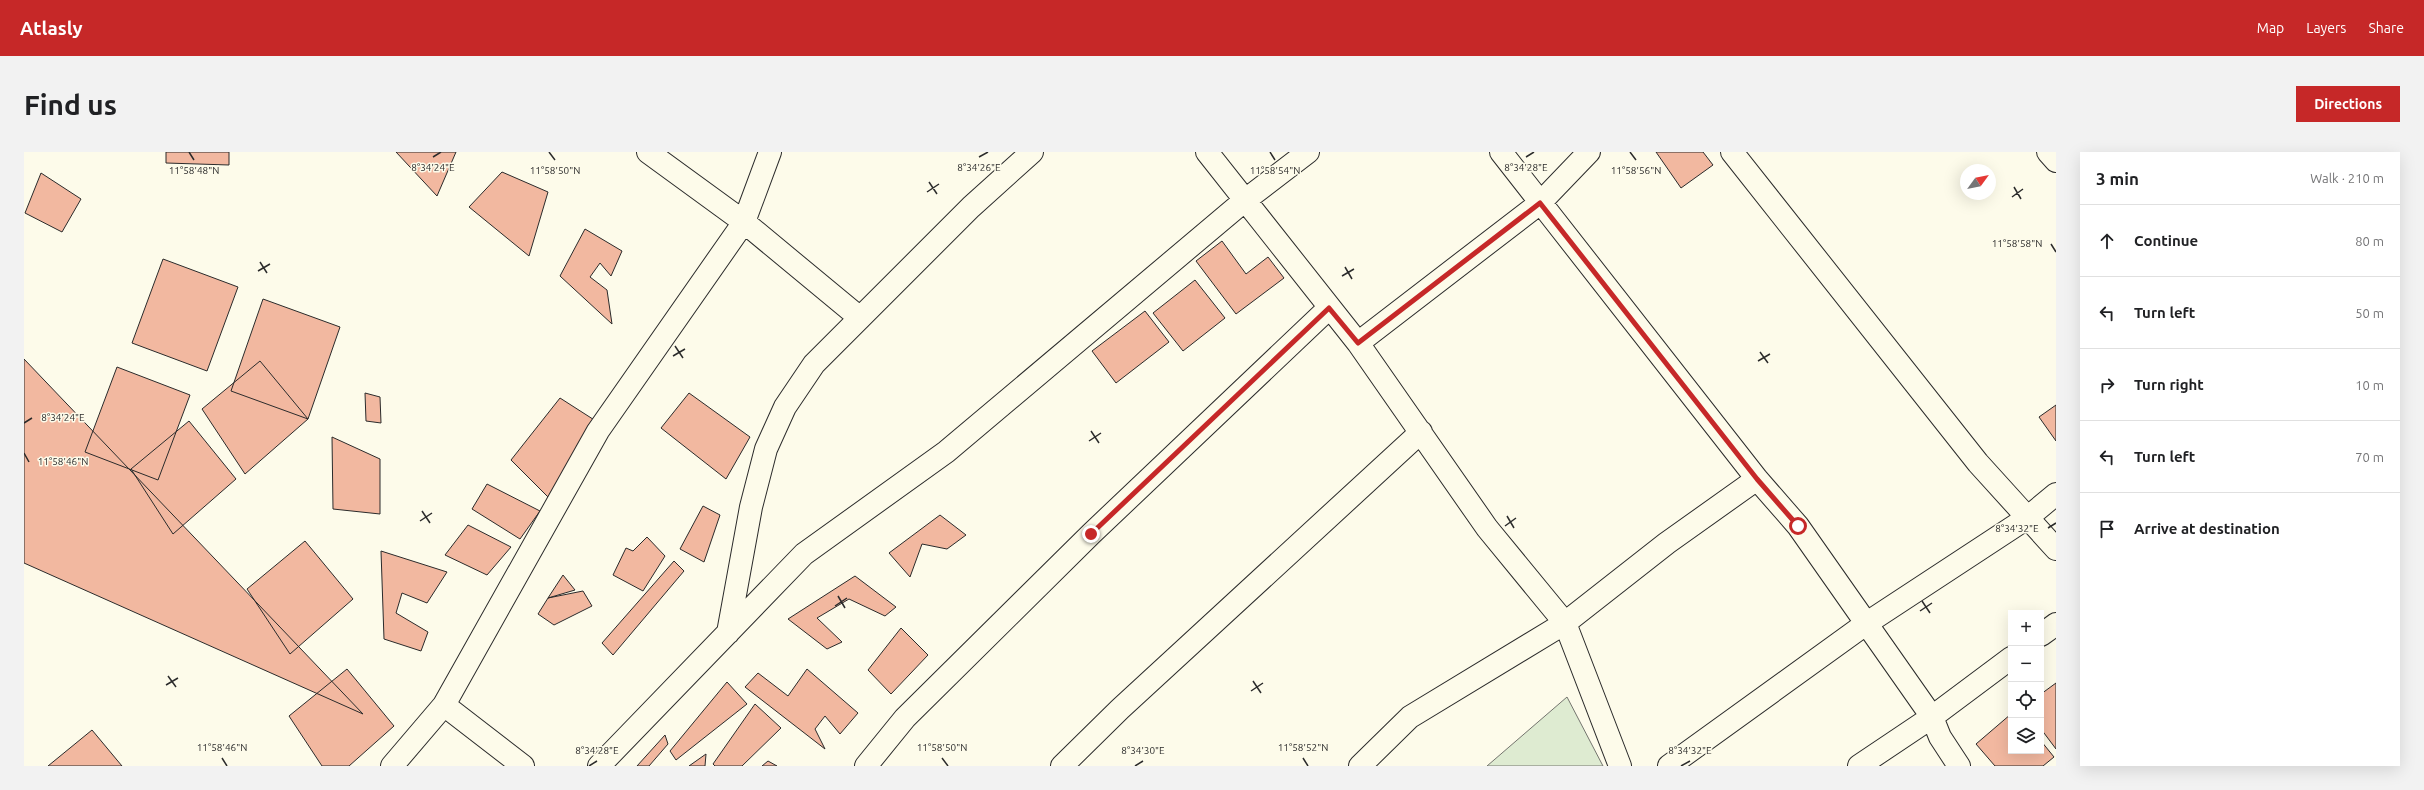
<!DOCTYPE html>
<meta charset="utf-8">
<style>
body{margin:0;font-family:Ubuntu,sans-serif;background:#f2f2f2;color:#202124}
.controls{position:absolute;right:12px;bottom:12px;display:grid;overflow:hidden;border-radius:0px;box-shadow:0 4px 16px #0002}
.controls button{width:36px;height:36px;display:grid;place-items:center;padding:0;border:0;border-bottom:1px solid #e0e0e0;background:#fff;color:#202124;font:20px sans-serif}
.compass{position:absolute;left:1936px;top:12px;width:36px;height:36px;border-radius:50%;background:#fff;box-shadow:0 4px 16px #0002;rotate:57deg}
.stop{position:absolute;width:12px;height:12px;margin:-9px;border:3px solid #c62828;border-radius:50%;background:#fff}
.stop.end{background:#c62828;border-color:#fff;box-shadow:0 1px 4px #0008}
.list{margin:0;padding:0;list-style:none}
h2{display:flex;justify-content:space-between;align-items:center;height:52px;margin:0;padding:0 16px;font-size:17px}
h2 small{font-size:13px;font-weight:400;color:#757577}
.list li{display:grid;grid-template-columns:26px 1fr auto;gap:12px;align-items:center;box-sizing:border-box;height:72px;padding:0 16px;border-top:1px solid #e0e0e0}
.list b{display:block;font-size:15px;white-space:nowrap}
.list em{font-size:13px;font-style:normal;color:#757577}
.icon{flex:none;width:22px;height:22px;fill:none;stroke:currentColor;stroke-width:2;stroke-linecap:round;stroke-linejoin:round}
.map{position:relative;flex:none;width:2032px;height:614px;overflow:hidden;border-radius:0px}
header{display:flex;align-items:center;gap:24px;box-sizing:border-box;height:56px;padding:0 20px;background:#c62828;color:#fff}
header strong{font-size:19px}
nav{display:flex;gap:22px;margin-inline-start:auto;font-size:14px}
.intro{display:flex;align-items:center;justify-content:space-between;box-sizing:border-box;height:96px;padding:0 24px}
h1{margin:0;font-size:28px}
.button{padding:10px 18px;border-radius:0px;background:#c62828;color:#fff;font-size:14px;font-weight:700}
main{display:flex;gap:24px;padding:0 24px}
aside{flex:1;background:#fff;border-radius:0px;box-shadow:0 4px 16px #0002}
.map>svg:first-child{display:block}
</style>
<header>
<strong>Atlasly</strong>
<nav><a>Map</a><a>Layers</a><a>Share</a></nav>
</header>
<div class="intro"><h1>Find us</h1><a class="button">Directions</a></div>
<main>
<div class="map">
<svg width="2032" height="614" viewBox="0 0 2032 614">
<rect width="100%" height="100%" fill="#fdfbea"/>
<path fill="#deebd1" stroke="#74746e" d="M1543,545L1579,614H1463Z"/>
<path fill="#f2b8a0" stroke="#2b2b2b" d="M142,0H205V13L142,11Z
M372,0H432L413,44Z
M1632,0H1679L1689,13L1657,36Z
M478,20L524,40L505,104L445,55Z
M17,21L57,47L38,80L1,61Z
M561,77L598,99L587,124L576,111L566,125L583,138L588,172L536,124Z
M1198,89L1222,122L1244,105L1260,126L1212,162L1172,109Z
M139,107L214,135L183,219L108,191Z
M1171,128L1201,166L1159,199L1129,161Z
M239,147L316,175L284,267L207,239Z
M1121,159L1145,190L1092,231L1068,199Z
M0,207L339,562L0,411Z
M236,209L284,267L221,322L178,257Z
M93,215L166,243L134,328L61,300Z
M341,241L356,245L357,271L342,269Z
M665,241L726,285L702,327L637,276Z
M536,246L575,271L524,345L487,308Z
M2032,253V289L2015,265Z
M165,269L212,327L149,382L107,317Z
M308,285L356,307V362L309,357Z
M463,332L516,359L496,387L448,357Z
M679,354L696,363L680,410L656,397Z
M916,363L942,383L923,397L898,392L886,425L865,401Z
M444,373L487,395L463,423L421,403Z
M623,385L641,404L619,439L589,423L602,396L609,399Z
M281,389L329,447L266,502L223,437Z
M357,399L423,420L403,451L378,441L372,461L404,480L397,499L360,487Z
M650,409L660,419L589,503L578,491Z
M539,423L551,438L524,446Z
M831,424L872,455L861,464L825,447L793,466L818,490L803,497L764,467Z
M559,439L568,454L530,473L514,462L524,446Z
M877,476L904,503L867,542L844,518Z
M323,517L370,574L325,614H298L265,564Z
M783,517L834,561L816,582L801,564L791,577L801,597L721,535L734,521L764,544Z
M703,530L723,552L652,608L646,599Z
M2032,531V597L2017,577V542Z
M731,552L757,576L718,614H691L689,612Z
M1987,562V599H2017V589L2030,605L2019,614H1971L1952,592Z
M68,578L98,614H24Z
M641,583L644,592L625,614H613Z
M682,602L681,614H665Z
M744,609L753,614H738Z"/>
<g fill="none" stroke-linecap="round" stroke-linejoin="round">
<defs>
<path id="street" d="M624,0L720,70L836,166
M1183,0L1334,191L1463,376L1541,471L1596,614
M1477,0L1733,327L1774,374L1908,565L1916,585L1935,614
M1708,0L1954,311L2032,397
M2024,0L2032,9
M1334,191L1516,51L1565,0
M704,481L727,355L742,297L761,255L790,212L947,55L1008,0
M2017,483L2032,472
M420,553L499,614
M368,614L420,553L574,279L720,70L746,0
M575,614L780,402L922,300L1220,49L1284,0
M842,614L881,566L1067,382L1305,156
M1038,614L1096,557L1397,280
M1336,614L1386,565L1541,471L1643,391L1733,327
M1645,614L1843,471L2003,366L2032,342
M1835,614L1908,565L1987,506"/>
</defs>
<use href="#street" stroke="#2b2b2b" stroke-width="24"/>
<use href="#street" stroke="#fdfbea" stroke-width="22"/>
</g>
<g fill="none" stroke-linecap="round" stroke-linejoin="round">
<path stroke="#c62828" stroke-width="5" d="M1067,382L1305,156L1334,191L1516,51L1733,327L1774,374"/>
</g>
<path fill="none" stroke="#2b2b2b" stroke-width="1.5" d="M165,0L170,8M525,0L531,8M1246,0L1251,8M1606,0L1612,8M409,5L417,0M955,5L964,0M1502,5L1510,0M905,30L913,42M1990,35L1997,47M903,40L915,32M1988,45L1999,37M2027,92L2032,100M236,110L243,121M1321,115L1328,127M234,119L246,112M1318,124L1330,117M651,194L659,206M1736,200L1744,211M649,204L661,197M1734,209L1746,202M0,271L8,266M1067,279L1075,291M1065,289L1077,281M0,301L5,310M398,359L406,371M1483,364L1490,376M396,369L408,361M1481,374L1492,366M2024,376L2032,371M814,444L821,456M1898,449L1906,461M811,454L823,446M1896,459L1908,451M144,524L152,535M1229,529L1237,541M142,533L154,526M1227,539L1239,531M198,606L203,614M918,606L924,614M1279,606L1284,614M565,614L573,609M1111,614L1119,609M1657,614L1666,609"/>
<g font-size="10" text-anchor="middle" fill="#2b2b2b" stroke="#fdfbea" stroke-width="3" stroke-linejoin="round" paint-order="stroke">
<text x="409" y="19">8°34'24"E</text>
<text x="955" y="19">8°34'26"E</text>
<text x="1502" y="19">8°34'28"E</text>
<text x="170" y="22">11°58'48"N</text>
<text x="531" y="22">11°58'50"N</text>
<text x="1251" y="22">11°58'54"N</text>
<text x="1612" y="22">11°58'56"N</text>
<text x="1993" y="95">11°58'58"N</text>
<text x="39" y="269">8°34'24"E</text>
<text x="39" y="313">11°58'46"N</text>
<text x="1993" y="380">8°34'32"E</text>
<text x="198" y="599">11°58'46"N</text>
<text x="918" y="599">11°58'50"N</text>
<text x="1279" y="599">11°58'52"N</text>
<text x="573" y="602">8°34'28"E</text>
<text x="1119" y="602">8°34'30"E</text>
<text x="1666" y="602">8°34'32"E</text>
</g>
</svg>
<div class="controls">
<button>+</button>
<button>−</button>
<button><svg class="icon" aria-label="locate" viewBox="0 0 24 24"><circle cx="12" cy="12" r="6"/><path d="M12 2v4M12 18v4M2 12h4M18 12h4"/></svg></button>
<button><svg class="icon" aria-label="layers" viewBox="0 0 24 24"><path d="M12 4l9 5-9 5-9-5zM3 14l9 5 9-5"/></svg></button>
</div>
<svg class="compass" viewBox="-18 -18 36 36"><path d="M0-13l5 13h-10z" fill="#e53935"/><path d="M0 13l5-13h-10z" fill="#757577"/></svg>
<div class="stop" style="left:1774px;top:374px"></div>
<div class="stop end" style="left:1067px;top:382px"></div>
</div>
<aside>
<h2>3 min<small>Walk · 210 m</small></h2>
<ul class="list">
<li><svg class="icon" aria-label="ahead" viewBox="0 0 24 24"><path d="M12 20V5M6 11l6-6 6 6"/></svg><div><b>Continue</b></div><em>80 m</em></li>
<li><svg class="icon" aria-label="left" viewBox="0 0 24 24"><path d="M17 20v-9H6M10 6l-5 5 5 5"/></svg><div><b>Turn left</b></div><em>50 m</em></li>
<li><svg class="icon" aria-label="right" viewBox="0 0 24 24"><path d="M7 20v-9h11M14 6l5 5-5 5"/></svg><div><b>Turn right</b></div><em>10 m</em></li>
<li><svg class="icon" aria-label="left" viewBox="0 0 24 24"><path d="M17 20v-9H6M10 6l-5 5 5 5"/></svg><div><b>Turn left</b></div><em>70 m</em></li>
<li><svg class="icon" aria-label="arrive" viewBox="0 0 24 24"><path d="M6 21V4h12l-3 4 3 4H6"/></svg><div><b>Arrive at destination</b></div></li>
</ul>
</aside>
</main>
